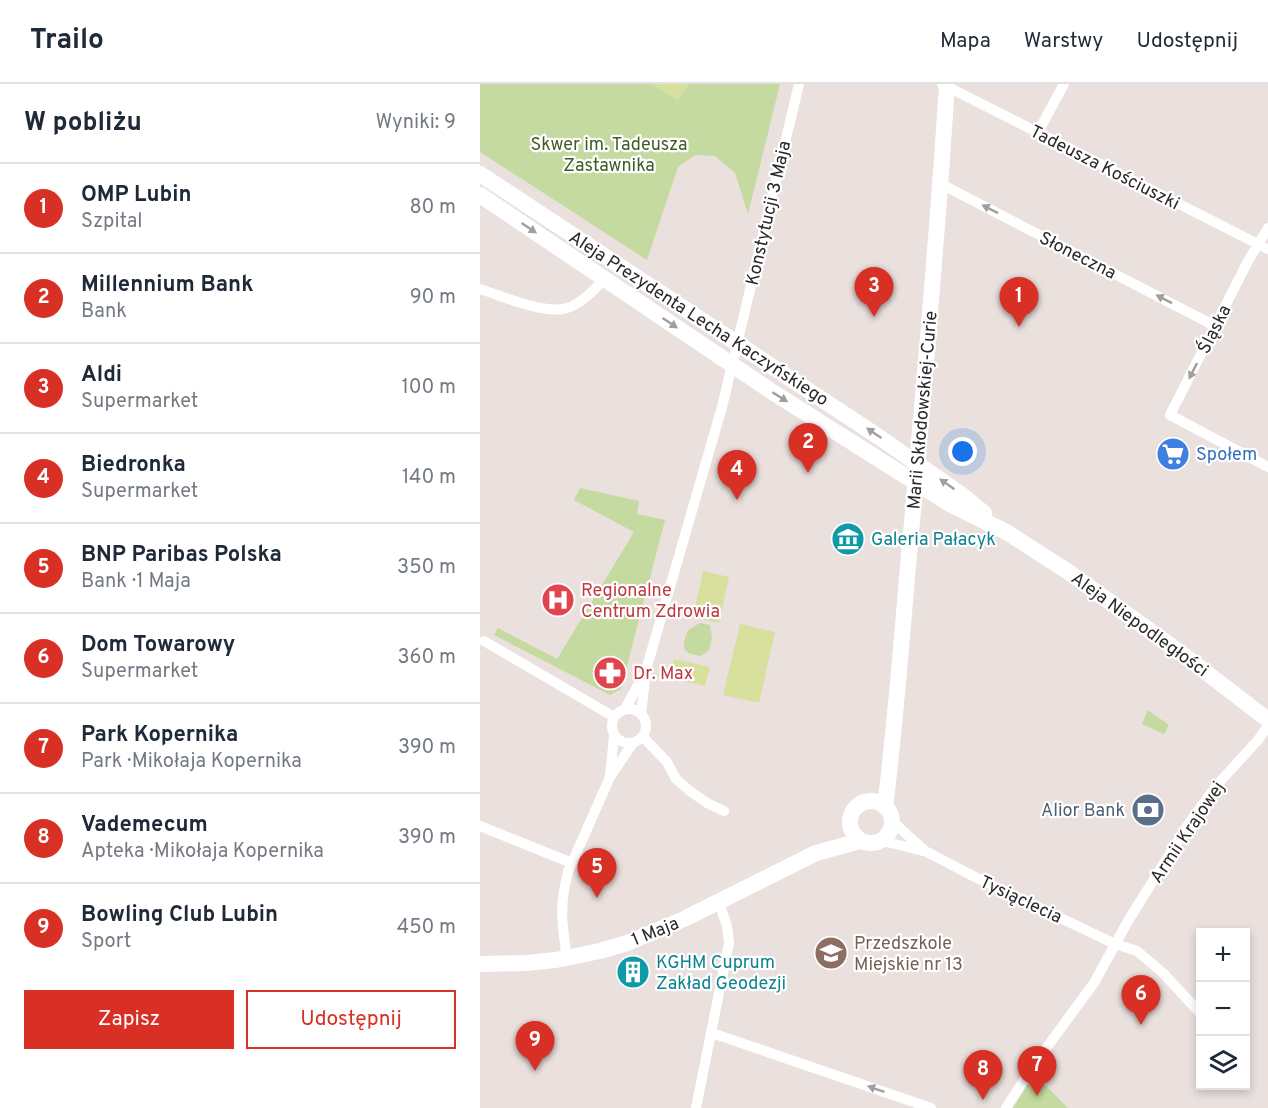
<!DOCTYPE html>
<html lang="pl">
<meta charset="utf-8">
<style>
body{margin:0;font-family:Overpass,sans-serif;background:#f2f2f3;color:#1f2937}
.controls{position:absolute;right:18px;bottom:18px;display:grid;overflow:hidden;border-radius:0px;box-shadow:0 3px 9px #0003}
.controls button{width:54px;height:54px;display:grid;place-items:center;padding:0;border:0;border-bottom:2px solid #e0e1e3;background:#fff;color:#1f2937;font:30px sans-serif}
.you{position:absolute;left:483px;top:368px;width:21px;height:21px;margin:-15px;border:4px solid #fff;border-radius:50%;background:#1a73e8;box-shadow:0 0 0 9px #1a73e833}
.badge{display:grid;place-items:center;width:39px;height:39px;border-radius:50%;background:#d93025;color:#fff;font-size:20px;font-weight:700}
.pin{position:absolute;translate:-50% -50px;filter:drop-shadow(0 2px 3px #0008)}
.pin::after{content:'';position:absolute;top:32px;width:21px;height:18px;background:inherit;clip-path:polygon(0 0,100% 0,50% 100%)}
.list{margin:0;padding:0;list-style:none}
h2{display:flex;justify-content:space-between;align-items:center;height:78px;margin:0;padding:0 24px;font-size:26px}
h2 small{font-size:20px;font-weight:400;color:#747a83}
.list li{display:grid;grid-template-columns:39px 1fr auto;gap:18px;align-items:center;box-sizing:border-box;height:90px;padding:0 24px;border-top:2px solid #e0e1e3}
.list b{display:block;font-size:22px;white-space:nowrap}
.list p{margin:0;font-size:20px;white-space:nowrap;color:#747a83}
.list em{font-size:20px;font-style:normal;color:#747a83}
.actions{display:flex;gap:12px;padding:18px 24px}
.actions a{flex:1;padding:14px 0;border:2px solid #d93025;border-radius:0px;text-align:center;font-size:21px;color:#d93025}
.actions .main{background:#d93025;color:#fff}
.icon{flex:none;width:33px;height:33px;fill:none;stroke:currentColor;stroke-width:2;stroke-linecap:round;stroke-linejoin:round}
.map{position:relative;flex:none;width:788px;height:1024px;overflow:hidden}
header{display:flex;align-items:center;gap:36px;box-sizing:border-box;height:84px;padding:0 30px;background:#fff;border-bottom:2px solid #e0e1e3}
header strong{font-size:28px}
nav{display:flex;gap:33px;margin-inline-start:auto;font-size:21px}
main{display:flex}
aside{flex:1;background:#fff}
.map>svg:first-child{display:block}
</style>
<header>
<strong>Trailo</strong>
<nav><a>Mapa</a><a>Warstwy</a><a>Udostępnij</a></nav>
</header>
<main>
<aside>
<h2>W pobliżu<small>Wyniki: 9</small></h2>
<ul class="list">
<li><span class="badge">1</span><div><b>OMP Lubin</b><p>Szpital</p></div><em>80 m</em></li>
<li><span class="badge">2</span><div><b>Millennium Bank</b><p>Bank</p></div><em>90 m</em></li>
<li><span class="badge">3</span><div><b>Aldi</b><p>Supermarket</p></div><em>100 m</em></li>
<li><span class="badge">4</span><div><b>Biedronka</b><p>Supermarket</p></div><em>140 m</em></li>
<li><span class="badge">5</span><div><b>BNP Paribas Polska</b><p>Bank · 1 Maja</p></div><em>350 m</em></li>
<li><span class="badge">6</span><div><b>Dom Towarowy</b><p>Supermarket</p></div><em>360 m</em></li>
<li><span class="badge">7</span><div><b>Park Kopernika</b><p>Park · Mikołaja Kopernika</p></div><em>390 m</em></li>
<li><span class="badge">8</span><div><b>Vademecum</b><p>Apteka · Mikołaja Kopernika</p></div><em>390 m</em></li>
<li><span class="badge">9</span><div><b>Bowling Club Lubin</b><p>Sport</p></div><em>450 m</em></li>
</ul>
<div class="actions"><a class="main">Zapisz</a><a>Udostępnij</a></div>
</aside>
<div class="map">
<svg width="788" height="1024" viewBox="0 0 788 1024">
<rect width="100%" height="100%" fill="#eae0dd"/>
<path fill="#c5daa0" d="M0,0H300L268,130L255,89L235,72L215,71L198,83L167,176L0,68Z
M100,404L159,417L157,430L185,436L141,605L130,611L14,551L18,544L77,575L154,448L94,416Z
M220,539L230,541L232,554L229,566L221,572C201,570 201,563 208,546Z
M668,626L689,641L684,650L662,640Z
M554,990L588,1024H533Z"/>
<path fill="#d7e09d" d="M172,0H209L198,17Z
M223,487L249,493L239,539L213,533Z
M260,540L295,548L279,619L243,611Z
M194,575L230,583L225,602L189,594Z"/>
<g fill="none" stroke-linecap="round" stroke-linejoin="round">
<path stroke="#fff" stroke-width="10" d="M462,0L788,165
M558,48L584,0
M461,100L735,242
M788,144L768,177L690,331L788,383
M0,205C21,212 62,229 83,225C100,222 114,206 125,194
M4,557L134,633
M132 642a17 17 0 1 1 34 0a17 17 0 1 1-34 0Z
M145,625L163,592
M161,630L166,586L242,323L319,0
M163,653L187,678L196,695L210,707L227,719L244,727
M130,693L134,652
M413,738L444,766
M0,742L92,779
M403,757L447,768L493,792L635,860L657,867L683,889L720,929
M87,874C82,842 79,821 88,788L130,693L153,659
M232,949L451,1024
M216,1024L249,859L247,842L239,818
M526,1024L553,982L614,899L648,837L709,739L737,701L778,656L788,642"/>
<path stroke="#fff" stroke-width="16" d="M0,90L399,353L482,411L504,429
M0,111L294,309L468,419L528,449L587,487L705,572L788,636
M370 738a21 21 0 1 1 42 0a21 21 0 1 1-42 0Z
M405,723C417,628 423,533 432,438C445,292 458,146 467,0
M0,880L46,879L76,876L120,867L147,859L204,835L336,769L380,757"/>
</g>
<defs><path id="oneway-solid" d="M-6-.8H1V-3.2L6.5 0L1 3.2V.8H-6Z" transform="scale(1.5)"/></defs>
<g fill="#9f9f9f">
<use href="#oneway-solid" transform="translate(510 125) rotate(-153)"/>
<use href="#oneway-solid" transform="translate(49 144) rotate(34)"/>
<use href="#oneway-solid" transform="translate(684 215) rotate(-153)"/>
<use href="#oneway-solid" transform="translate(190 239) rotate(34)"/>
<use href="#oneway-solid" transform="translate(713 287) rotate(117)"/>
<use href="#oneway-solid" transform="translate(300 313) rotate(32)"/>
<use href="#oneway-solid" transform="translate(394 349) rotate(-146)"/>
<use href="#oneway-solid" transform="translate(467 400) rotate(-145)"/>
<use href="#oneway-solid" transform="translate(396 1005) rotate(-161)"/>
</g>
<defs>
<symbol id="supermarket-disc" viewBox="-11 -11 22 22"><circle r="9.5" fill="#3f7fe0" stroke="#fff"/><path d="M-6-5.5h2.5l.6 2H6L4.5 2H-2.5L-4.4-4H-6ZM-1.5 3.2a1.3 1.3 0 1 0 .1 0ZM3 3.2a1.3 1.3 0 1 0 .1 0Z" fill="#fff"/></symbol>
<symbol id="museum-disc" viewBox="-11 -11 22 22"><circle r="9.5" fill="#0f9aa8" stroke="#fff"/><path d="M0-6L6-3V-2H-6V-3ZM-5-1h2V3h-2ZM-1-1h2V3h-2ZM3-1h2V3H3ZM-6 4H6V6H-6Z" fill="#fff"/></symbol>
<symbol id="hospital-disc" viewBox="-11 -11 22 22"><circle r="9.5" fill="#e0444e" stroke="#fff"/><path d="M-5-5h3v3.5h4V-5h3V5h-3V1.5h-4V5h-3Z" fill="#fff"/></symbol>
<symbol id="pharmacy-disc" viewBox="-11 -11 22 22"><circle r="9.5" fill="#e0444e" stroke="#fff"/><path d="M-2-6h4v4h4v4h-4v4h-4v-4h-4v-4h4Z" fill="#fff"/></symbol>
<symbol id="bank-disc" viewBox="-11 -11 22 22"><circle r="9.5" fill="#5c6f8a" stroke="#fff"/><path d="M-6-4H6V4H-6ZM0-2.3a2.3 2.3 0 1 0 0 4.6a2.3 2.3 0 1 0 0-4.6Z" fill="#fff"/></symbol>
<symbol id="school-disc" viewBox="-11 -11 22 22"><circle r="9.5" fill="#8d6e63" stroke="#fff"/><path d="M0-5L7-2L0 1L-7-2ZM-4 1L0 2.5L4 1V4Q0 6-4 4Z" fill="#fff"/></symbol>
<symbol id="building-disc" viewBox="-11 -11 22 22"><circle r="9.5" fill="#0f9aa8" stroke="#fff"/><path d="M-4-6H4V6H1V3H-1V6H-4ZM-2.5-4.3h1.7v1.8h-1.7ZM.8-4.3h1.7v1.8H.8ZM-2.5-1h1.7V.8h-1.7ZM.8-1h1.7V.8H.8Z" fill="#fff"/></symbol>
</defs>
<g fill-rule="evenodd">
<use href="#supermarket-disc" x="674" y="351" width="38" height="38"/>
<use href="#museum-disc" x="349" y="436" width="38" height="38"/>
<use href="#hospital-disc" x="59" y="497" width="38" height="38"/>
<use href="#pharmacy-disc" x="111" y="570" width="38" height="38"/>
<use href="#bank-disc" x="649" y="707" width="38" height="38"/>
<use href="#school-disc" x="332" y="850" width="38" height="38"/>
<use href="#building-disc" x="134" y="869" width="38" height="38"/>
</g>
<g text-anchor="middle" stroke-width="4.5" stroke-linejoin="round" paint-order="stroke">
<g font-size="18" fill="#405d23" stroke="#fff">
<text x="129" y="66">Skwer im. Tadeusza<tspan x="129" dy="21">Zastawnika</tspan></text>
</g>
<g font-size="18" fill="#292929" stroke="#fff">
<text transform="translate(625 83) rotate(27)" y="6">Tadeusza Kościuszki</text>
<text transform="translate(288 129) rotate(-77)" y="6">Konstytucji 3 Maja</text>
<text transform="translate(598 171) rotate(27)" y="6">Słoneczna</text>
<text transform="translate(219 234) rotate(33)" y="6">Aleja Prezydenta Lecha Kaczyńskiego</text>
<text transform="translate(734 245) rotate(-63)" y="6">Śląska</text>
<text transform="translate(442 326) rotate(-85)" y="6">Marii Skłodowskiej-Curie</text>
<text transform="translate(660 540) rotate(36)" y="6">Aleja Niepodległości</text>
<text transform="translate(707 748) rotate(-56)" y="6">Armii Krajowej</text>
<text transform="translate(541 815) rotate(25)" y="6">Tysiąclecia</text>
<text transform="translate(175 847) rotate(-22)" y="6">1 Maja</text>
</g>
<g font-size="18" fill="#366cbe" stroke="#fff" text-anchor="start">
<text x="716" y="376">Społem</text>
</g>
<g font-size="18" fill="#0d838f" stroke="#fff" text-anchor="start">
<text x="391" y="461">Galeria Pałacyk</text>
<text x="176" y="884">KGHM Cuprum<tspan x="176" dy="21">Zakład Geodezji</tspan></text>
</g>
<g font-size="18" fill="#be3a42" stroke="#fff" text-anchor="start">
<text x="101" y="512">Regionalne<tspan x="101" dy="21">Centrum Zdrowia</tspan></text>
<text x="153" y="595">Dr. Max</text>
</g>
<g font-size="18" fill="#4e5e75" stroke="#fff" text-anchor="end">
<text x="645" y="732">Alior Bank</text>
</g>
<g font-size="18" fill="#785e54" stroke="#fff" text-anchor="start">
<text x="374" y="865">Przedszkole<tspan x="374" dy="21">Miejskie nr 13</tspan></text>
</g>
</g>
</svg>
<div class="controls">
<button>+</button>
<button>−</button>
<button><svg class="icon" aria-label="layers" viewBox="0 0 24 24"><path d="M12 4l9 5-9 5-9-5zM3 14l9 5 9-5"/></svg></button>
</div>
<div class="you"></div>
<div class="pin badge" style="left:539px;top:243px">1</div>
<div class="pin badge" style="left:328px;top:389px">2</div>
<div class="pin badge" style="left:394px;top:233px">3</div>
<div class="pin badge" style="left:257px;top:416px">4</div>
<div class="pin badge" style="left:117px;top:814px">5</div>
<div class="pin badge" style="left:661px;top:941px">6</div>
<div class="pin badge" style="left:557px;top:1012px">7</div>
<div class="pin badge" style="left:503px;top:1016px">8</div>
<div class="pin badge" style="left:55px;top:987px">9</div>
</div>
</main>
